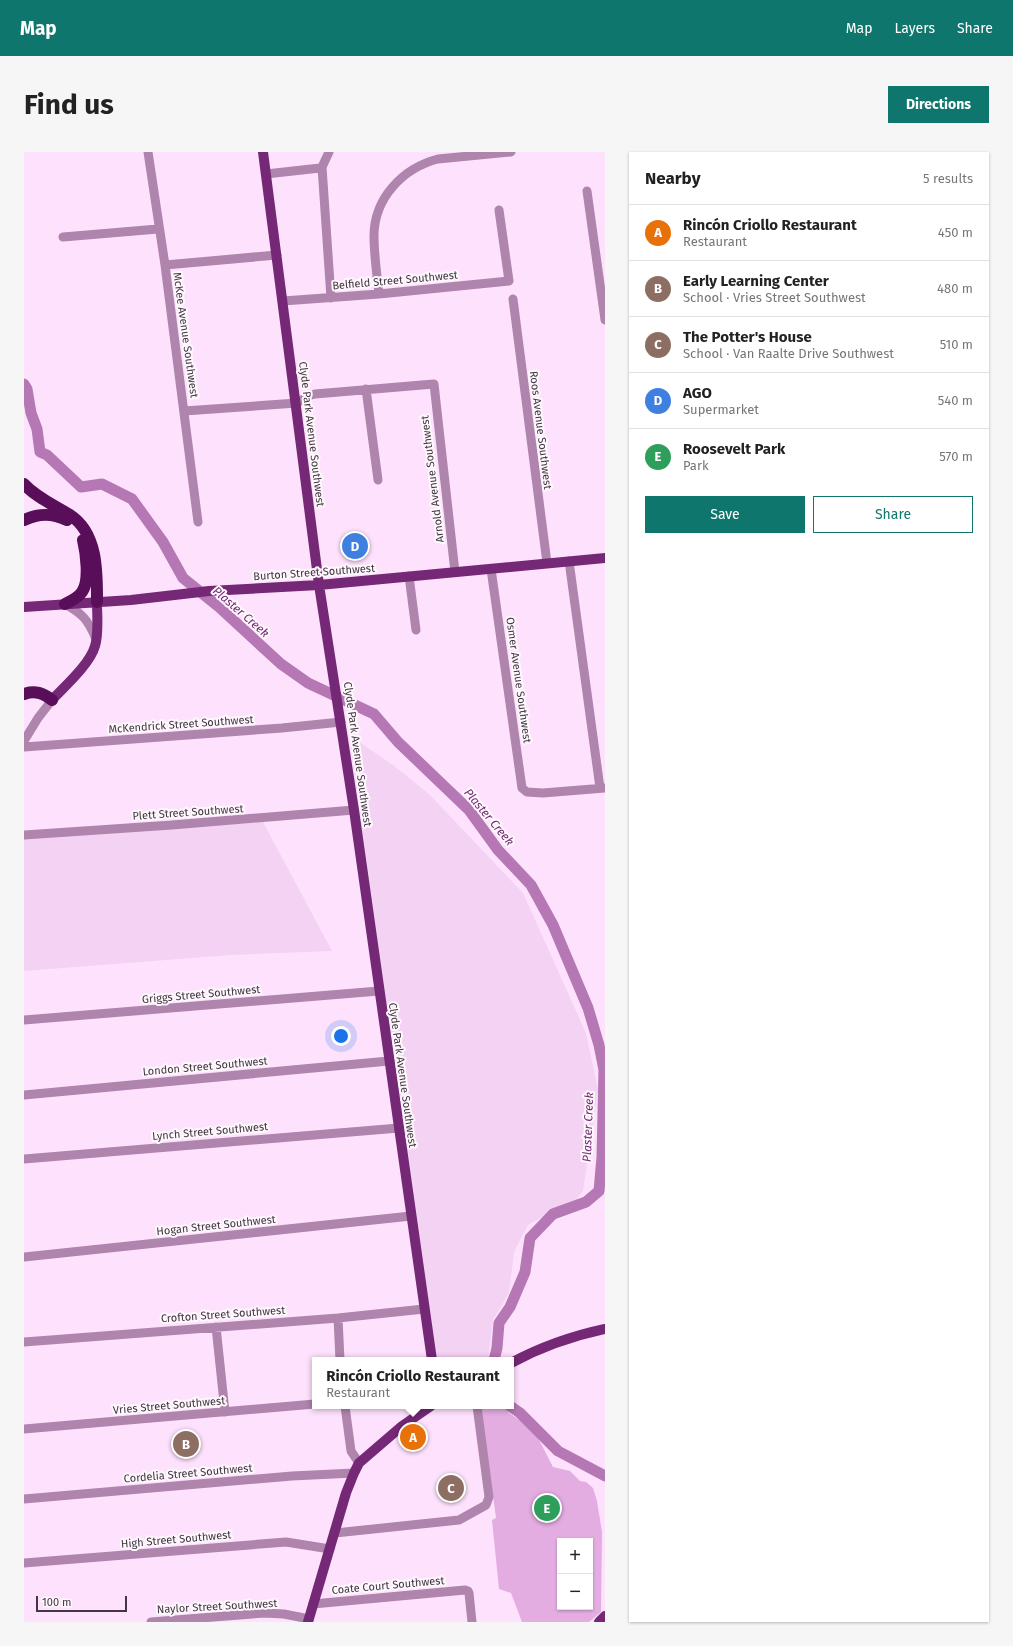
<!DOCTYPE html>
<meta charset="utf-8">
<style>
body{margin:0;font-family:"Fira Sans",sans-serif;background:#f6f6f6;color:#222}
.controls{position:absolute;right:12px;bottom:12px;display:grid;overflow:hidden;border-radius:0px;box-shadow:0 1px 3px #0004}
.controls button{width:36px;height:36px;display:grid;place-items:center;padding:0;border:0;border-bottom:1px solid #e0e0e0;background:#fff;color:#222;font:20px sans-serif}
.scale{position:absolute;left:12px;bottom:10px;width:91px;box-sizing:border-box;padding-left:4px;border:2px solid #413641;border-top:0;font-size:11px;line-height:14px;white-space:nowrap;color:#413641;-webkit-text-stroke:3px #fef8fd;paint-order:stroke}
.you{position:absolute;left:317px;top:884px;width:14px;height:14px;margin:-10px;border:3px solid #fff;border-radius:50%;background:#1a73e8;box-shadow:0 0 0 6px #1a73e833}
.badge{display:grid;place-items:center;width:26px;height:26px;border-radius:50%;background:#0f766e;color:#fff;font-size:13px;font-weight:700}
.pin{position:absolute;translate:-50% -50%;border:2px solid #fff;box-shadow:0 1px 4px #0006}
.popup{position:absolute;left:288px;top:1205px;width:202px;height:52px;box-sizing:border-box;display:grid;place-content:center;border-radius:0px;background:#fff;filter:drop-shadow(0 1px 3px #0005);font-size:13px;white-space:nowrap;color:#767676}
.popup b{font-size:15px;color:#222}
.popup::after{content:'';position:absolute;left:50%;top:100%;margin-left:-8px;border:8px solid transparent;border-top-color:#fff}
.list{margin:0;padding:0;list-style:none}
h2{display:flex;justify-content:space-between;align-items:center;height:52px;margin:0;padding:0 16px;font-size:17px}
h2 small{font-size:13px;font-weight:400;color:#767676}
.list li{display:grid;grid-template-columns:26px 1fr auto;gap:12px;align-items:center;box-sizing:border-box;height:56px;padding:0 16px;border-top:1px solid #e0e0e0}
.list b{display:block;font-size:15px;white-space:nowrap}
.list p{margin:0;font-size:13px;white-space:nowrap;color:#767676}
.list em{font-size:13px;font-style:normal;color:#767676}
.actions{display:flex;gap:8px;padding:12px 16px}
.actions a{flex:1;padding:9px 0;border:1px solid #0f766e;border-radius:0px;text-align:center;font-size:14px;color:#0f766e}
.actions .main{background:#0f766e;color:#fff}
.map{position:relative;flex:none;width:581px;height:1470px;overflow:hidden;border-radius:0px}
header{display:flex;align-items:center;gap:24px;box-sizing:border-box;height:56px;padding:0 20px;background:#0f766e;color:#fff}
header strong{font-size:19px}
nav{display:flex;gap:22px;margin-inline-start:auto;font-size:14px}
.intro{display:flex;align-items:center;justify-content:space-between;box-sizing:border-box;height:96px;padding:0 24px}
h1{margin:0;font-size:28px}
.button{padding:10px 18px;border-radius:0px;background:#0f766e;color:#fff;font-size:14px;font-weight:700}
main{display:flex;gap:24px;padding:0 24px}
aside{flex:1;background:#fff;border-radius:0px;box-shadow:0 1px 3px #0004}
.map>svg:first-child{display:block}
</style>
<header>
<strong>Map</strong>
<nav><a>Map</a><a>Layers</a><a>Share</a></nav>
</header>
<div class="intro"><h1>Find us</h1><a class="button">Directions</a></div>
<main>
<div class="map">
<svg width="581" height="1470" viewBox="0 0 581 1470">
<rect width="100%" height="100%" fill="#fee2fd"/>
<path fill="#f4d2f3" d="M328,585L369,613L405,642L499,741L562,881L574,937L559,1039L552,1048L542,1052L504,1073L490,1100L485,1141L469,1168L464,1208H413L326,591Z
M239,670L308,799L207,803L0,819V687Z"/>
<path fill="#e3ade1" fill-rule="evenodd" d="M457,1254H480L485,1261L510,1278L529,1315L546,1319L556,1329L562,1330L569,1336L573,1349L578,1380L577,1460L565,1470H498L487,1441L475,1437L468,1368L472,1366ZM536,1389H566V1455H536Z"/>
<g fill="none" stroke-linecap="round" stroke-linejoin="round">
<path stroke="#b678b4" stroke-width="11" d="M0,232L3,237L7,261L13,277L16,300L23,303L57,335L78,332L108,347L139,390L159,426L195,455L257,512L284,531L350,562L374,590L445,658L474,698L507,733L529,773L564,856L575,893L580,918L578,1005L575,1039L562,1050L529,1062L506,1086L501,1120L486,1155L475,1171L473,1196L470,1208
M486,1254L496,1261L534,1299L581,1324"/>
<path stroke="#af84ad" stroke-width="9" d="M124,0L141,113L174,370
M298,15L307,146
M242,22L296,16L298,15L305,0
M563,39L581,168
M39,85L134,77
M141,113L253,103
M355,142C353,123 350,103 350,84C350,46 379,16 414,7L487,0
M489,147L523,411
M259,149L355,142L485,129L475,58
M342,237L354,328
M160,259L273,251L284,244L291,242L410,232L431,420
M545,409L576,636
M467,417L498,636L503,640L519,641L581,636
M385,424L392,478
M41,452C59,462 64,468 72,487
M0,589L14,566L28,548
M0,595L258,576L317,570
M0,683L148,673L330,658
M0,868L355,839
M0,943L365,909
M0,1007L375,976
M0,1105L387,1064
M314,1166L316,1208
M192,1175L201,1260
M0,1190L314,1166L400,1157
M321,1254L327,1299L335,1311
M0,1277L291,1252
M0,1347L268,1324L330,1321
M311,1381L435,1368L462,1353L465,1345L453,1254
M0,1411L262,1390L306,1397
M289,1452L441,1438L444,1439L445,1441L448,1470
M127,1470L240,1461L260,1462L285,1467"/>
<path stroke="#752876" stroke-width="10" d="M239,0L295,433L330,658L408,1208
M0,455L107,448L185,439L295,433L581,406
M28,548C41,534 66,512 71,494C75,481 73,464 73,450
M487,1211C517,1195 548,1184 581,1177
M284,1470L322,1341L330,1321L335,1311L378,1274L407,1254
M575,1470L581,1464"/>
<path stroke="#580e59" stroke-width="12" d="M0,332C13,346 30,353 46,363C74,381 73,421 73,450
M0,368C15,361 28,361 43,368
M41,452C47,449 54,446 58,440C66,429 62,401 59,388
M0,542C11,538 19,541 28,548"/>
</g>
<g text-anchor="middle" stroke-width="4" stroke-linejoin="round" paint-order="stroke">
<g font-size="11" fill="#413641" stroke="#fef8fd">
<text transform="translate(371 128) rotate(-5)" y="4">Belfield Street Southwest</text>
<text transform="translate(162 183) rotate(82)" y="4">McKee Avenue Southwest</text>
<text transform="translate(517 278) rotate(83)" y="4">Roos Avenue Southwest</text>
<text transform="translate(288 282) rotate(83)" y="4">Clyde Park Avenue Southwest</text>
<text transform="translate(408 327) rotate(-97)" y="4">Arnold Avenue Southwest</text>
<text transform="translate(290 420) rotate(-4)" y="4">Burton Street Southwest</text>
<text transform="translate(495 528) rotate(82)" y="4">Osmer Avenue Southwest</text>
<text transform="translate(157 572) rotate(-4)" y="4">McKendrick Street Southwest</text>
<text transform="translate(334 602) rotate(82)" y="4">Clyde Park Avenue Southwest</text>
<text transform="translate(164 660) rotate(-4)" y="4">Plett Street Southwest</text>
<text transform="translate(177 842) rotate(-5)" y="4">Griggs Street Southwest</text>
<text transform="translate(181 914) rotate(-5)" y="4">London Street Southwest</text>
<text transform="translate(379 923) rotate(82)" y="4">Clyde Park Avenue Southwest</text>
<text transform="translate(186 979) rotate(-5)" y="4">Lynch Street Southwest</text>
<text transform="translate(192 1073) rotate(-6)" y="4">Hogan Street Southwest</text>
<text transform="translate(199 1162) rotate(-4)" y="4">Crofton Street Southwest</text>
<text transform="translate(145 1253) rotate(-5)" y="4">Vries Street Southwest</text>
<text transform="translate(164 1321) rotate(-5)" y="4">Cordelia Street Southwest</text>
<text transform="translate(152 1387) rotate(-5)" y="4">High Street Southwest</text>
<text transform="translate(364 1433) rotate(-5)" y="4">Coate Court Southwest</text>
<text transform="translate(193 1454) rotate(-3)" y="4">Naylor Street Southwest</text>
</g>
<g font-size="12" font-style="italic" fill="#722873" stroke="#fef8fd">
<text transform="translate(217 460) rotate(41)" y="4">Plaster Creek</text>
<text transform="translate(465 665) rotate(50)" y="4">Plaster Creek</text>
<text transform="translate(564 975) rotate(-88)" y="4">Plaster Creek</text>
</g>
</g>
</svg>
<div class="controls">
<button>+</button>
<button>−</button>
</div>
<div class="scale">100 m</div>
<div class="you"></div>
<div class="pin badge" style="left:389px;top:1285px;background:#e8710a">A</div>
<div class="popup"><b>Rincón Criollo Restaurant</b>Restaurant</div>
<div class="pin badge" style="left:162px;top:1292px;background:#8d6e63">B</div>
<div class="pin badge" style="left:427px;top:1336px;background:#8d6e63">C</div>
<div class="pin badge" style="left:331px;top:394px;background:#3f7fe0">D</div>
<div class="pin badge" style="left:523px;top:1356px;background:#2e9e5b">E</div>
</div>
<aside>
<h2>Nearby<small>5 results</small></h2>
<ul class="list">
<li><span class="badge" style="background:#e8710a">A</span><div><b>Rincón Criollo Restaurant</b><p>Restaurant</p></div><em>450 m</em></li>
<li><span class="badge" style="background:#8d6e63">B</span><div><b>Early Learning Center</b><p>School · Vries Street Southwest</p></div><em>480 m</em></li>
<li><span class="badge" style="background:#8d6e63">C</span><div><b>The Potter's House</b><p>School · Van Raalte Drive Southwest</p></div><em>510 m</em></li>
<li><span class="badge" style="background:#3f7fe0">D</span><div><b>AGO</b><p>Supermarket</p></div><em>540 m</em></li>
<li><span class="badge" style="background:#2e9e5b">E</span><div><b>Roosevelt Park</b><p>Park</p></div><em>570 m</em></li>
</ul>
<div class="actions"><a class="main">Save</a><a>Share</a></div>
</aside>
</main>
